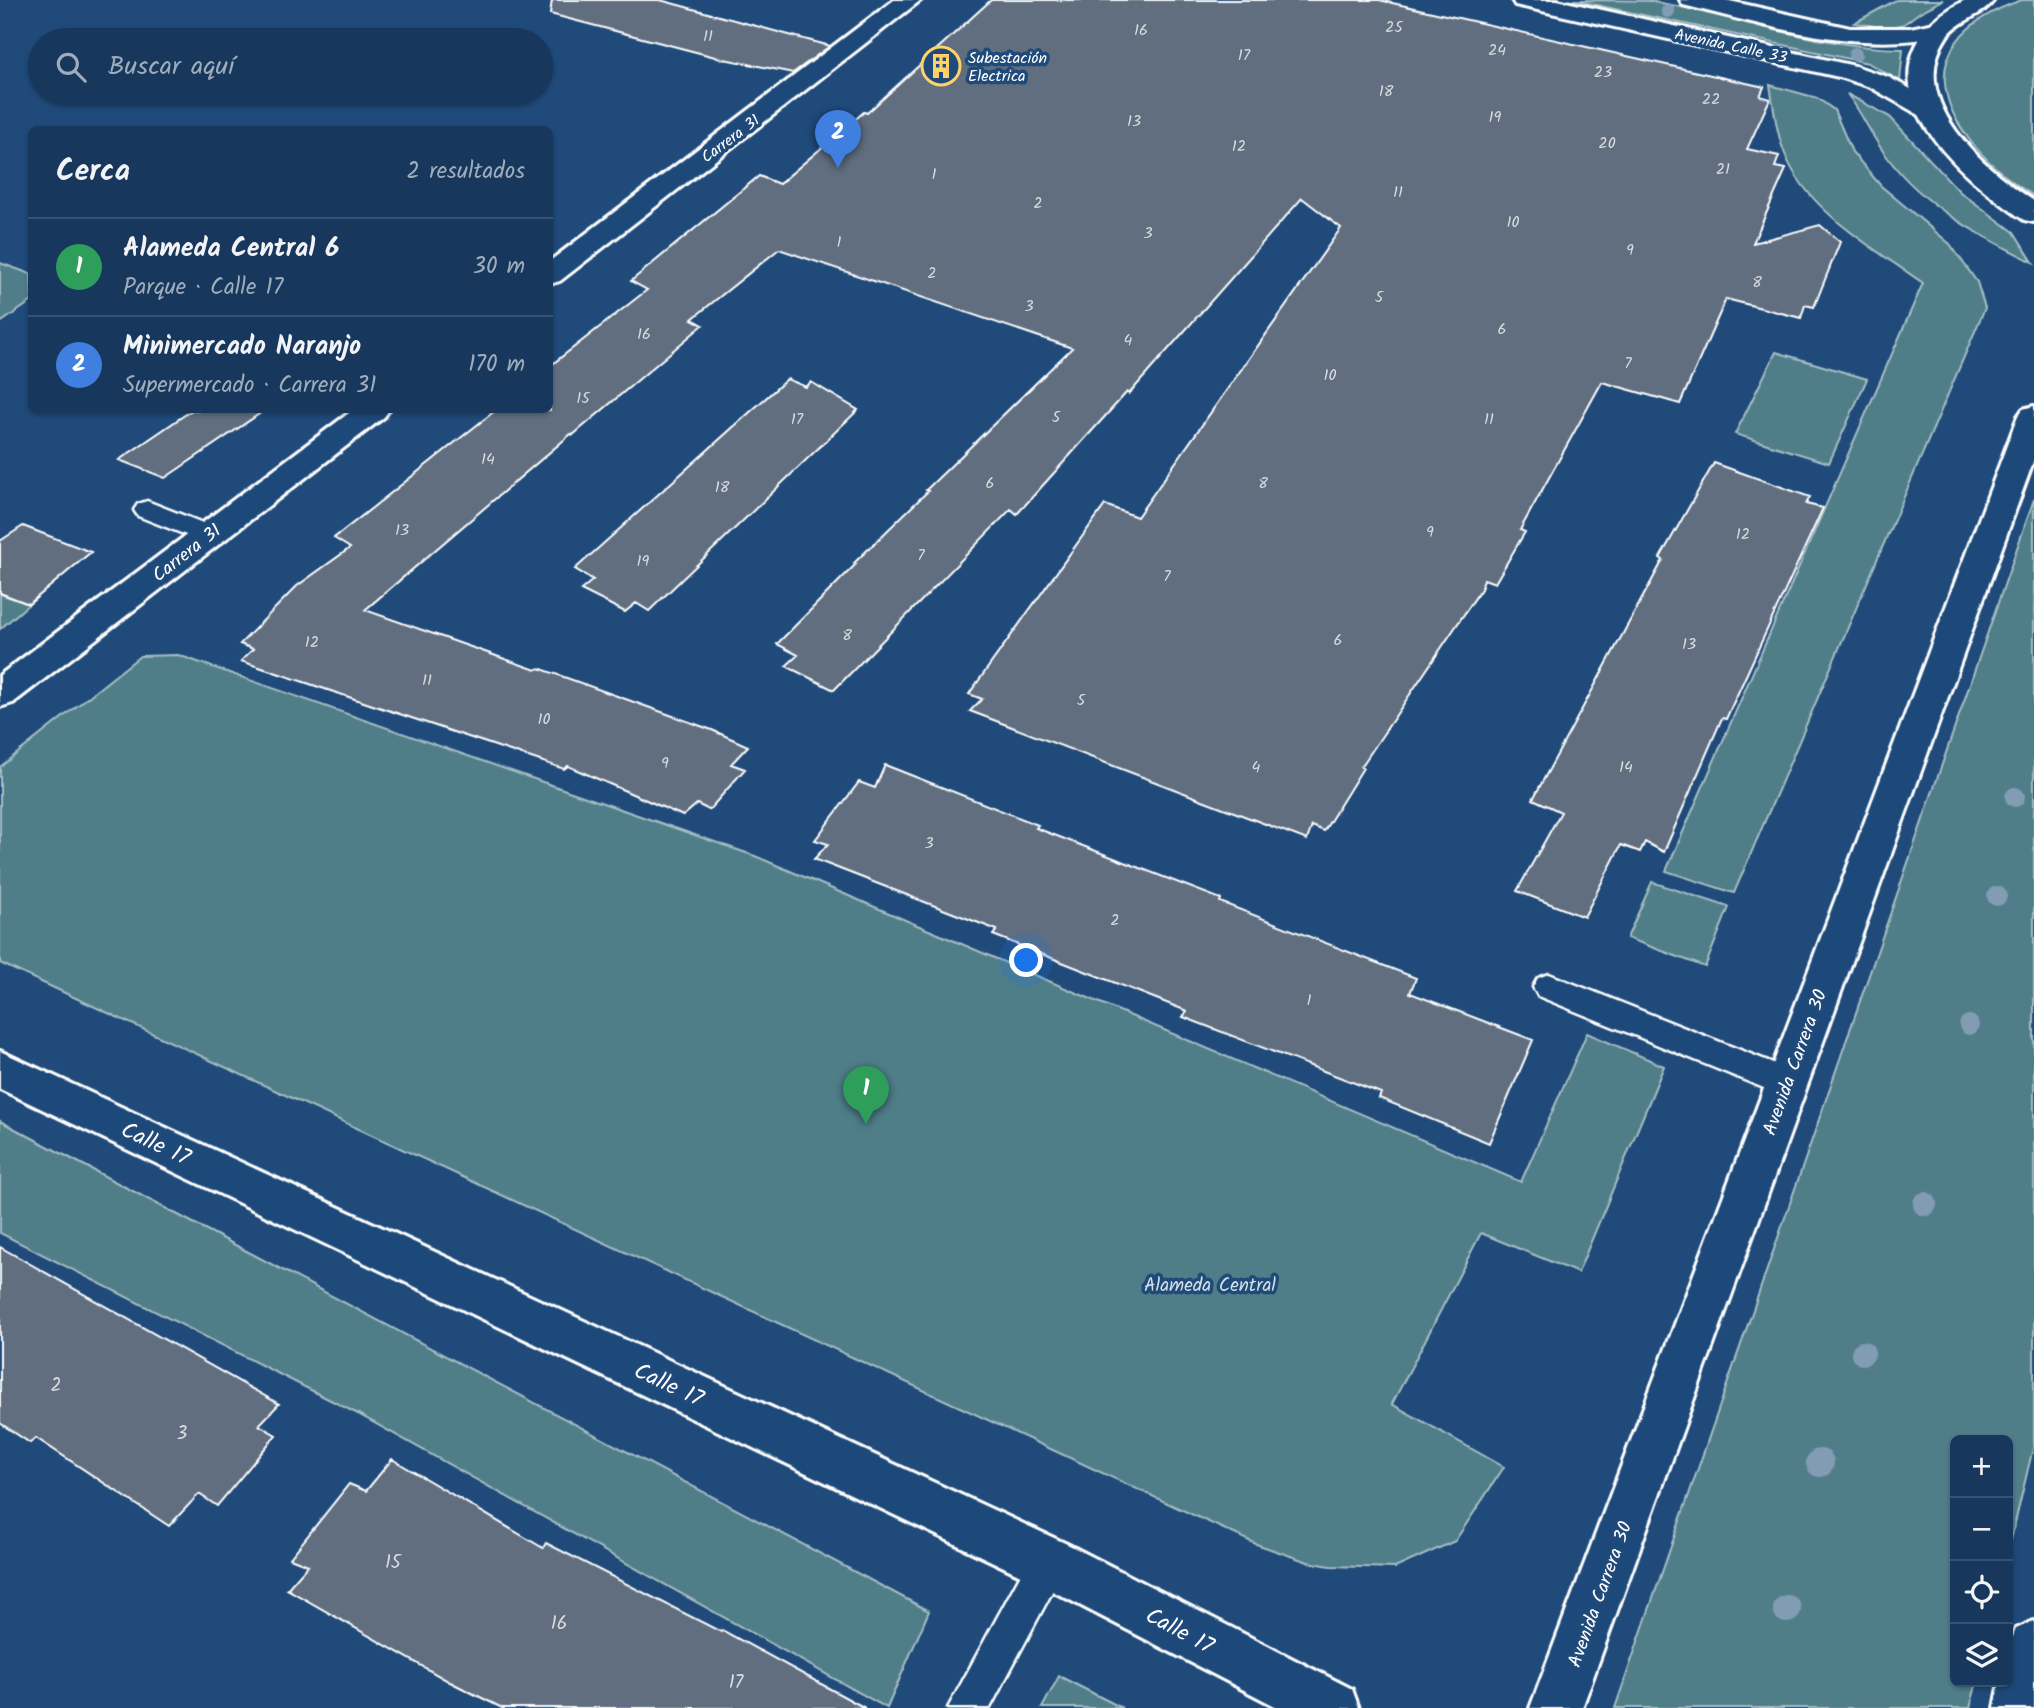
<!DOCTYPE html>
<html lang="es">
<meta charset="utf-8">
<style>
body{margin:0;font-family:Kalam,sans-serif;background:#244365;color:#f1f3f6}
.controls{position:absolute;right:21px;bottom:21px;display:grid;overflow:hidden;border-radius:10px;box-shadow:0 2px 5px #0004}
.controls button{width:63px;height:63px;display:grid;place-items:center;padding:0;border:0;border-bottom:2px solid #365272;background:#17385c;color:#f1f3f6;font:35px sans-serif}
.you{position:absolute;left:1027px;top:961px;width:24px;height:24px;margin:-18px;border:5px solid #fff;border-radius:50%;background:#1a73e8;box-shadow:0 0 0 10px #1a73e833}
.badge{display:grid;place-items:center;width:46px;height:46px;border-radius:50%;background:#ea580c;color:#fff;font-size:23px;font-weight:700}
.pin{position:absolute;translate:-50% -58px;filter:drop-shadow(0 2px 4px #0008)}
.pin::after{content:'';position:absolute;top:37px;width:24px;height:21px;background:inherit;clip-path:polygon(0 0,100% 0,50% 100%)}
.list{margin:0;padding:0;list-style:none}
h2{display:flex;justify-content:space-between;align-items:center;height:91px;margin:0;padding:0 28px;font-size:30px}
h2 small{font-size:23px;font-weight:400;color:#9eacbb}
.list li{display:grid;grid-template-columns:46px 1fr auto;gap:21px;align-items:center;box-sizing:border-box;height:98px;padding:0 28px;border-top:2px solid #365272}
.list b{display:block;font-size:26px;white-space:nowrap}
.list p{margin:0;font-size:23px;white-space:nowrap;color:#9eacbb}
.list em{font-size:23px;font-style:normal;color:#9eacbb}
.icon{flex:none;width:38px;height:38px;fill:none;stroke:currentColor;stroke-width:2;stroke-linecap:round;stroke-linejoin:round}
.map{position:relative;flex:none;width:2034px;height:1708px;overflow:hidden}
.search{position:absolute;background:#17385c;box-shadow:0 2px 5px #0004;left:28px;top:28px;width:525px;height:77px;display:flex;align-items:center;gap:18px;box-sizing:border-box;padding:0 24px;border-radius:38px;color:#9eacbb;font-size:26px}
.panel{position:absolute;background:#17385c;box-shadow:0 2px 5px #0004;left:28px;top:126px;width:525px;height:287px;border-radius:10px}
.map>svg:first-child{display:block}
</style>
<div class="map">
<svg width="2034" height="1708" viewBox="0 0 2034 1708">
<rect width="100%" height="100%" fill="#1f4a7a"/>
<filter id="ink" filterUnits="userSpaceOnUse"><feTurbulence type="fractalNoise" baseFrequency=".0143" numOctaves="2"/><feDisplacementMap in="SourceGraphic" scale="14" xChannelSelector="R" yChannelSelector="G"/><feConvolveMatrix kernelMatrix="1 2 1 2 8 2 1 2 1" color-interpolation-filters="sRGB"/></filter>
<g filter="url(#ink)">
<path fill="#4f7e89" stroke="#a7bec4" stroke-width="2" d="M1573,0C1598,0 1625,0 1649,1C1734,14 1816,48 1903,49L1900,81L1868,63Z
M1896,0H1943L1920,12L1904,24L1889,28L1854,23Z
M2022,0H2034V196C1947,143 1892,43 2022,0Z
M1770,85L1817,98L1834,110L1852,152L1881,186L1950,244L1977,282L1985,308L1734,893L1666,871L1923,283C1876,250 1806,210 1785,154C1776,132 1774,108 1770,85Z
M1847,94L1890,117L1960,192L2014,232L2033,262C1981,236 1924,207 1888,158C1872,138 1863,114 1847,94Z
M0,263L31,274L32,301L0,323Z
M1776,352L1867,379L1829,463L1735,434Z
M2034,499V1444L2008,1552V1440H1955V1682H1977L1970,1708H1615Z
M0,594L29,604L0,629Z
M178,655L755,856L1521,1182L1587,1033L1664,1066L1578,1273L1481,1233L1392,1404L1504,1467L1455,1541L1395,1568L1330,1566L1308,1562L1256,1544L0,963V767L140,656Z
M1652,882L1729,907L1705,967L1627,938Z
M0,1121L929,1611L887,1708L358,1414L0,1233Z
M1059,1676L1122,1708H1042Z"/>
<path fill="#606e7f" stroke="#fff" stroke-width="2" d="M552,0H660L830,46L793,73L719,58L550,14Z
M991,0H1379L1764,87L1760,96L1770,99L1747,149L1779,156L1775,167L1786,169L1753,243L1820,225L1840,242L1814,307L1805,305L1801,318L1726,299L1680,404L1602,382L1520,530L1525,532L1495,583L1484,579L1481,589L1361,767L1363,768L1324,831L1312,826L1307,840L970,711L982,699L969,694L1105,505L1137,517L1341,228L1302,198L1129,394L1127,392L1017,514L1011,509L834,690L786,666L798,655L777,644L856,564L854,563L928,491L926,490L1072,348L779,249L692,319L703,325L573,435L571,434L365,610L536,670L539,668L712,730L748,746L731,764L745,769L709,810L697,804L683,816L568,766L564,769L241,661L253,649L240,644L297,586L350,548L334,538L496,410H550V366L647,290L631,281L759,176L779,184L864,112L867,113Z
M787,379L806,387L811,382L858,410L649,611L636,603L625,612L581,590L593,580L575,569Z
M192,410H265L165,478L119,460Z
M1714,463L1810,497L1806,504L1823,508L1726,719L1722,718L1664,852L1645,842L1640,852L1621,845L1584,917L1517,891L1561,812L1533,799L1663,560L1660,558Z
M23,526L91,552L29,604L0,593V541Z
M885,765L1038,825L1036,828L1221,899L1220,902L1416,978L1410,993L1533,1040L1489,1143L1379,1098L1381,1093L1183,1017L1187,1011L993,935L997,930L814,859L828,844L815,840L859,782L875,788Z
M0,1247L279,1404L259,1425L276,1435L217,1506L199,1494L169,1526L36,1438L30,1443L0,1423Z
M392,1459L543,1548L546,1543L721,1632L722,1630L865,1708H502L450,1682L287,1589L308,1565L290,1558L349,1484L366,1491Z"/>
<g fill="none" stroke-linecap="round" stroke-linejoin="round">
<defs>
<path id="service" d="M147,501L218,529L222,535L218,541L209,544L138,516L134,510L138,504Z
M1549,974L1798,1073L1802,1083L1798,1093L1786,1097L1538,996L1533,987L1538,978Z
M1049,1543L1063,1548L1068,1562L990,1708H948L1035,1548Z"/>
<path id="minor" d="M894,0H921L560,281L550,284V261Z
M353,410H389L384,417L13,703L0,707V675Z"/>
<path id="tertiary" d="M0,1051L1067,1544L1352,1689L1359,1708H1279L1031,1580L0,1089Z"/>
<path id="secondary" d="M1512,0H1557L1855,66L1888,77L1939,104L1943,110L1939,116L1930,118L1921,116L1870,87L1839,77L1515,5Z
M1680,0H1725L1850,28H1910L1940,22L1949,24L1952,29L1949,34C1861,56 1769,26 1683,5Z"/>
<path id="primary" d="M1965,0H1994C1983,16 1959,20 1947,36C1903,101 1987,170 2034,201V222L2024,220C1969,182 1865,99 1930,25C1940,14 1953,7 1965,0Z
M2034,406V459L1582,1708H1530L2018,416L2023,409Z
M2034,1621V1708H1995L2000,1682H2008V1649L2016,1629Z"/>
</defs>
<use href="#service" stroke="#fff" stroke-width="5"/>
<use href="#minor" stroke="#fff" stroke-width="6"/>
<use href="#tertiary" stroke="#fff" stroke-width="6"/>
<use href="#secondary" stroke="#fff" stroke-width="6"/>
<use href="#primary" stroke="#fff" stroke-width="6"/>
<use href="#service" fill="#1f4a7a" fill-rule="evenodd"/>
<use href="#minor" fill="#1f4a7a" fill-rule="evenodd"/>
<use href="#tertiary" fill="#1f4a7a" fill-rule="evenodd"/>
<use href="#secondary" fill="#1f4a7a" fill-rule="evenodd"/>
<use href="#primary" fill="#1f4a7a" fill-rule="evenodd"/>
</g>
<g fill="#829cb3">
<circle cx="1668" cy="11" r="7"/>
<circle cx="1855" cy="54" r="7"/>
<circle cx="2015" cy="797" r="10"/>
<circle cx="1997" cy="896" r="10"/>
<circle cx="1969" cy="1025" r="10"/>
<circle cx="1925" cy="1204" r="12"/>
<circle cx="1863" cy="1353" r="12"/>
<circle cx="1820" cy="1463" r="14"/>
<circle cx="1787" cy="1609" r="14"/>
</g>
</g>
<defs>
<symbol id="building-ring" viewBox="-11 -11 22 22"><circle r="9.5" fill="#1f4a7a" stroke="#ffd166" stroke-width="1.5"/><path d="M-4-6H4V6H1V3H-1V6H-4ZM-2.5-4.3h1.7v1.8h-1.7ZM.8-4.3h1.7v1.8H.8ZM-2.5-1h1.7V.8h-1.7ZM.8-1h1.7V.8H.8Z" fill="#ffd166"/></symbol>
</defs>
<g fill-rule="evenodd">
<use href="#building-ring" x="919" y="44" width="44" height="44"/>
</g>
<g text-anchor="middle" stroke-width="7" stroke-linejoin="round" paint-order="stroke">
<g font-size="16" fill="#d7dbdf">
<text x="1394" y="32">25</text>
<text x="1141" y="35">16</text>
<text x="708" y="41">11</text>
<text x="1497" y="55">24</text>
<text x="1244" y="60">17</text>
<text x="1603" y="77">23</text>
<text x="1386" y="96">18</text>
<text x="1711" y="104">22</text>
<text x="1495" y="122">19</text>
<text x="1134" y="126">13</text>
<text x="1607" y="148">20</text>
<text x="1239" y="151">12</text>
<text x="1723" y="174">21</text>
<text x="934" y="179">1</text>
<text x="1398" y="197">11</text>
<text x="1038" y="208">2</text>
<text x="1513" y="227">10</text>
<text x="1148" y="238">3</text>
<text x="839" y="247">1</text>
<text x="1630" y="255">9</text>
<text x="932" y="278">2</text>
<text x="1757" y="287">8</text>
<text x="1379" y="302">5</text>
<text x="1029" y="311">3</text>
<text x="1502" y="334">6</text>
<text x="644" y="339">16</text>
<text x="1128" y="345">4</text>
<text x="1628" y="368">7</text>
<text x="1330" y="380">10</text>
<text x="583" y="403">15</text>
<text x="1056" y="422">5</text>
<text x="797" y="424">17</text>
<text x="1489" y="424">11</text>
<text x="488" y="464">14</text>
<text x="990" y="488">6</text>
<text x="1263" y="488">8</text>
<text x="722" y="492">18</text>
<text x="402" y="535">13</text>
<text x="1430" y="537">9</text>
<text x="1743" y="539">12</text>
<text x="921" y="560">7</text>
<text x="643" y="566">19</text>
<text x="1167" y="581">7</text>
<text x="847" y="640">8</text>
<text x="1338" y="645">6</text>
<text x="312" y="647">12</text>
<text x="1689" y="649">13</text>
<text x="427" y="685">11</text>
<text x="1081" y="705">5</text>
<text x="544" y="724">10</text>
<text x="665" y="768">9</text>
<text x="1256" y="772">4</text>
<text x="1626" y="772">14</text>
<text x="929" y="848">3</text>
<text x="1115" y="925">2</text>
<text x="1309" y="1005">1</text>
</g>
<g font-size="16" fill="#fff" stroke="#1f4a7a">
<text transform="translate(1731 45) rotate(12)" y="6">Avenida Calle 33</text>
<text transform="translate(730 138) rotate(-37)" y="6">Carrera 31</text>
</g>
<g font-size="16" fill="#fff" stroke="#1f4a7a" text-anchor="start">
<text x="968" y="63">Subestación<tspan x="968" dy="18">Electrica</tspan></text>
</g>
<g font-size="19" fill="#fff" stroke="#1f4a7a">
<text transform="translate(186 552) rotate(-38)" y="7">Carrera 31</text>
<text transform="translate(1794 1062) rotate(-70)" y="7">Avenida Carrera 30</text>
<text transform="translate(1599 1594) rotate(-70)" y="7">Avenida Carrera 30</text>
</g>
<g font-size="19" fill="#d3dfe2" stroke="#1f4a7a">
<text x="1210" y="1291">Alameda Central</text>
</g>
<g font-size="19" fill="#d7dbdf">
<text x="56" y="1391">2</text>
<text x="182" y="1439">3</text>
<text x="393" y="1568">15</text>
<text x="559" y="1629">16</text>
<text x="736" y="1688">17</text>
</g>
<g font-size="23" fill="#fff" stroke="#1f4a7a">
<text transform="translate(156 1143) rotate(25)" y="8">Calle 17</text>
<text transform="translate(669 1384) rotate(25)" y="8">Calle 17</text>
<text transform="translate(1180 1630) rotate(28)" y="8">Calle 17</text>
</g>
</g>
</svg>
<div class="controls">
<button>+</button>
<button>−</button>
<button><svg class="icon" aria-label="locate" viewBox="0 0 24 24"><circle cx="12" cy="12" r="6"/><path d="M12 2v4M12 18v4M2 12h4M18 12h4"/></svg></button>
<button><svg class="icon" aria-label="layers" viewBox="0 0 24 24"><path d="M12 4l9 5-9 5-9-5zM3 14l9 5 9-5"/></svg></button>
</div>
<div class="you"></div>
<div class="pin badge" style="left:866px;top:1124px;background:#2e9e5b">1</div>
<div class="pin badge" style="left:838px;top:168px;background:#3f7fe0">2</div>
<div class="search"><svg class="icon" aria-label="search" viewBox="0 0 24 24"><circle cx="10" cy="10" r="6"/><path d="M15 15l6 6"/></svg>Buscar aquí</div>
<section class="panel">
<h2>Cerca<small>2 resultados</small></h2>
<ul class="list">
<li><span class="badge" style="background:#2e9e5b">1</span><div><b>Alameda Central 6</b><p>Parque · Calle 17</p></div><em>30 m</em></li>
<li><span class="badge" style="background:#3f7fe0">2</span><div><b>Minimercado Naranjo</b><p>Supermercado · Carrera 31</p></div><em>170 m</em></li>
</ul>
</section>
</div>
